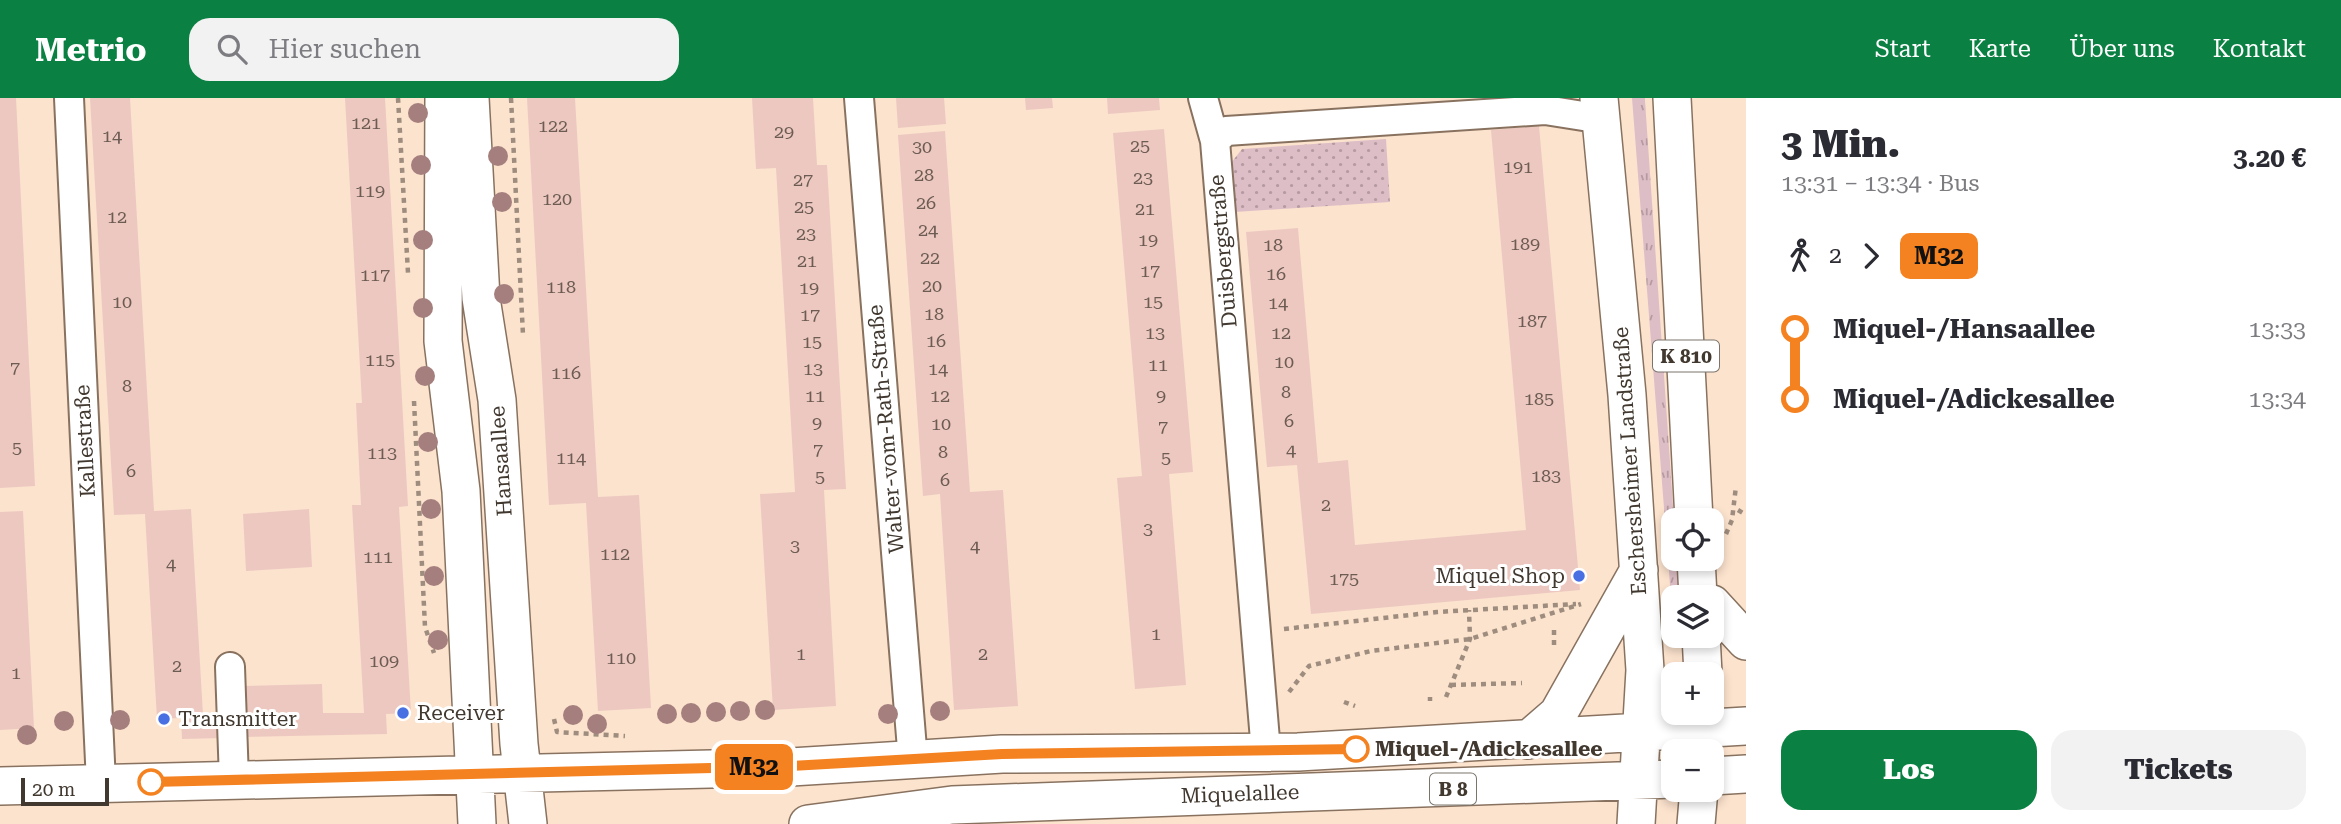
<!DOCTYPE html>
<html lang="de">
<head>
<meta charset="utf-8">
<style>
	:root { --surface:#fff; --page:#f2f2f3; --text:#2b2b33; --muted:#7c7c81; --accent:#0b8043 }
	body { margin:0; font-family:"Roboto Serif",serif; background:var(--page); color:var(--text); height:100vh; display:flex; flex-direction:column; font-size:26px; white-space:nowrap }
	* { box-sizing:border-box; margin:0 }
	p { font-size:23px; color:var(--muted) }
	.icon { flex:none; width:38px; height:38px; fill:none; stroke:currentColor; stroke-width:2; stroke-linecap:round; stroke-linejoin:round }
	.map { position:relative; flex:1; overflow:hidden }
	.side { display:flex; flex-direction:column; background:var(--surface); width:595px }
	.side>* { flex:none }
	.badge { padding:0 14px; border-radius:10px; font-size:24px; line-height:46px }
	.buttons { position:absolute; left:1661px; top:410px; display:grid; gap:14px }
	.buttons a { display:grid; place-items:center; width:63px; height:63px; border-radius:14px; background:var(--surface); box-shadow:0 4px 10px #0003; font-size:35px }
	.scale { position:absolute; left:21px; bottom:18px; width:88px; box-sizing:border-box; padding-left:7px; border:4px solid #41382f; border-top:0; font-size:19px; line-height:24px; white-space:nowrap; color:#41382f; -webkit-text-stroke:5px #fff; paint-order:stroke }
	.map>.badge { position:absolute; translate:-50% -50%; box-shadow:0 0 0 4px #fff }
	.legs { display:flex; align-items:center; gap:10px; height:77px; padding:0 35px; font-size:23px }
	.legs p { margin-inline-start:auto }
	.overview { display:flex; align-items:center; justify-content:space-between; height:119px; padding:0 35px }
	h1 { font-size:38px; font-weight:800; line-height:52px }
	.action { display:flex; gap:14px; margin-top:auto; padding:14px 35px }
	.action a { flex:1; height:80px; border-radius:21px; background:var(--accent); color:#fff; font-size:28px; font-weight:800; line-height:80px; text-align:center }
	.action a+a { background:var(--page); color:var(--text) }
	ul { padding:0 35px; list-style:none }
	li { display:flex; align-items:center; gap:24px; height:70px; font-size:26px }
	li i { display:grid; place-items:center; width:10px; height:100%; margin:0 9px; background:currentColor }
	li i::after { content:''; width:18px; height:18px; margin:-9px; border:5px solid; border-radius:50%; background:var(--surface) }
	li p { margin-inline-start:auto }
	li:first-child i { background:linear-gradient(#0000 50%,currentColor 0) }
	li:last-child i { background:linear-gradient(currentColor 50%,#0000 0) }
	header { display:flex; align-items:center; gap:42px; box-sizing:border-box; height:98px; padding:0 35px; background:var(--accent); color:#fff }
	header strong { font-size:33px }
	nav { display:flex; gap:38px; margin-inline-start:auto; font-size:24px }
	.search { width:490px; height:63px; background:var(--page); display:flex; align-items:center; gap:18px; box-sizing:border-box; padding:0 24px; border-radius:21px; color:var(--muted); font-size:26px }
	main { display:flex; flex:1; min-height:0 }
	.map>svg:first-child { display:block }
	.grass { fill:url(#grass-tufts) }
	.park { fill:url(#park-dots) }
	.building { fill:#edc8c0 }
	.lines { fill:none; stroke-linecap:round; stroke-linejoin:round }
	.minor-casing { stroke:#88725f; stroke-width:32 }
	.major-casing { stroke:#88725f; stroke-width:40 }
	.path { stroke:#9e8d7e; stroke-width:4.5; stroke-dasharray:5 5; stroke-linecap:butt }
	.minor { stroke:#fff; stroke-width:28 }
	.major { stroke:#fff; stroke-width:37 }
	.tree { fill:#a57f7e }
	.line-1-casing { stroke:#fff; stroke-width:16 }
	.line-1 { stroke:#f58220; stroke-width:10 }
	.poi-dot { fill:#4870e2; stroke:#fff; stroke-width:2.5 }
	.stop-1-dot { fill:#fff; stroke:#f58220; stroke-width:3.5 }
	.labels { text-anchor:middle; stroke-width:6; stroke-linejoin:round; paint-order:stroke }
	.number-label { font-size:18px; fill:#6c5c53 }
	.shield { fill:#fff; stroke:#7a746d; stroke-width:2 }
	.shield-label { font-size:19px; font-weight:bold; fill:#41382f }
	.street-label { font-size:21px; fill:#41382f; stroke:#fff }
	.poi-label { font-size:21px; fill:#41382f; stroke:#fff; text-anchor:start }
	.stop-label { font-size:21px; font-weight:bold; fill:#41382f; stroke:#fff; text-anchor:start }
</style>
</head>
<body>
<header>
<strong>Metrio</strong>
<div class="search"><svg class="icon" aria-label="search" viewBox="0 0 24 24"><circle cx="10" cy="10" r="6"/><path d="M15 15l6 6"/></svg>Hier suchen</div>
<nav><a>Start</a><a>Karte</a><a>Über uns</a><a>Kontakt</a></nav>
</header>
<main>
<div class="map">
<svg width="1746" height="726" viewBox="0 0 1746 726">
	<defs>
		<pattern id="grass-tufts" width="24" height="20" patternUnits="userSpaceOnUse" patternTransform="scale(1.75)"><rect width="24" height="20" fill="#ddbec6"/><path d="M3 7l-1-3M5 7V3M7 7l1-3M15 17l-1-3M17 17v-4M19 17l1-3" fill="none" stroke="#b59ba1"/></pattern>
		<pattern id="park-dots" width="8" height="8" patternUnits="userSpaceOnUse" patternTransform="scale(1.75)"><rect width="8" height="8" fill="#ddbec6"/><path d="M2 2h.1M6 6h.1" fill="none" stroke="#b59ba1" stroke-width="1.8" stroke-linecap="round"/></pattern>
	</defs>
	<rect width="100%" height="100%" fill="#fce3ce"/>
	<path class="grass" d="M1632,0H1645V3L1674,422L1673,460H1676L1679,499H1673V525Z"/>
	<path class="park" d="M1386,41L1390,104L1235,114L1231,65L1242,51Z"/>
	<path class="building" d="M0,0H16L35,388L0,390Z
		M90,0H130L154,413L191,411L203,617H222V640L182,641L181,620L157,621L145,416L114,417Z
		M345,0H385L408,408L399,409L411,615L386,616L387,636L242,639L241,588L322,586L323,615H364L352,407H361L356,305H362Z
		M527,0H575L598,399L639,397L651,610L598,613L586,405L549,407Z
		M752,0H813L817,67H827L846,391L824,392L836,608L773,612L760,396L795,394L776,70L756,71Z
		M896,0H944L946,26L898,30Z
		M1025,0H1052L1053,10L1026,12Z
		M1107,0H1159L1160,12L1108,16Z
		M1539,28L1580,492L1311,516L1297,367L1267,369L1246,134L1298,130L1318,365L1348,362L1355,447L1526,432L1491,32Z
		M1164,31L1193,374L1169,376L1186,587L1135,591L1117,380L1142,378L1113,35Z
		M945,33L970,394L1003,392L1018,608L954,612L940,396L923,398L898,37Z
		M309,411L312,469L246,473L243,416Z
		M23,413L34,630L0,632V414Z"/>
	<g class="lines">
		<g class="minor-casing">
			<path id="minor" d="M69,0L101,685
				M859,0L913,663
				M1203,0L1215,43
				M230,569L234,682
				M1266,654L1215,43L1226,33L1545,12L1602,21"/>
		</g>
		<g class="major-casing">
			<path id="major" d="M444,0L443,243L461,393L477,726
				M470,0L481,200L497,302L519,646L528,726
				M1599,0L1627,297L1645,572L1636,726
				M1672,0L1694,422
				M1696,460L1698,499
				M1712,506L1746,543
				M1701,537L1703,576
				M1528,642L1558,616L1639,472
				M1712,678L1746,676
				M0,688L791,669L1002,656L1298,654L1746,628
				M808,726L952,707L1673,681
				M1696,726L1699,691"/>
		</g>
		<path class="path" d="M398,0L408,175
			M511,0L523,237
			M414,303L425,529L434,555
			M1738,412L1746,417
			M1726,436L1732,422L1736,388
			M1284,531L1437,514L1576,506
			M1554,532V552
			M1451,587L1522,585
			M1289,594L1309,568L1371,553L1470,541L1581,506
			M1430,599V603
			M1446,599L1470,541L1469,512
			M1344,604L1355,608
			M554,621L557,634L625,638"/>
		<use href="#minor" class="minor"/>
		<use href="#major" class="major"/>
	</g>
	<g class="tree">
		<circle cx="418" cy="15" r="10"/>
		<circle cx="498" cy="58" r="10"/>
		<circle cx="421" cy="67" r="10"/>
		<circle cx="502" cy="104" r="10"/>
		<circle cx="423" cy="142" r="10"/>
		<circle cx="504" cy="196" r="10"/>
		<circle cx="423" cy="210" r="10"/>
		<circle cx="425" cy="278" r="10"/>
		<circle cx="428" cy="344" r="10"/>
		<circle cx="431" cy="411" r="10"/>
		<circle cx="434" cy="478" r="10"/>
		<circle cx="438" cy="542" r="10"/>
		<circle cx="765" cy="612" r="10"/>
		<circle cx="740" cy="613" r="10"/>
		<circle cx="940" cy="613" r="10"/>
		<circle cx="716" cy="614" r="10"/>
		<circle cx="691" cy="615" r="10"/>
		<circle cx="667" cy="616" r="10"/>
		<circle cx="888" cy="616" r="10"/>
		<circle cx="573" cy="617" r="10"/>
		<circle cx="120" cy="622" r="10"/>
		<circle cx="64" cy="623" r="10"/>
		<circle cx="597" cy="626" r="10"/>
		<circle cx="27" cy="637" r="10"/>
	</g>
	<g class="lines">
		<g class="line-1-casing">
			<path id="line-1" d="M151,684L791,668L1002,656L1356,651"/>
		</g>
		<use href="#line-1" class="line-1"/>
	</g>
	<g class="poi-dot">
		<circle cx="1579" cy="478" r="7"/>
		<circle cx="403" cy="615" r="7"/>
		<circle cx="164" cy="621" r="7"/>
	</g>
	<g class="stop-1-dot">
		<circle cx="1356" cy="651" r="12"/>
		<circle cx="151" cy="684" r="12"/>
	</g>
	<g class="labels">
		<g class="number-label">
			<text x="366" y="31">121</text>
			<text x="553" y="34">122</text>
			<text x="784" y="40">29</text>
			<text x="112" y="44">14</text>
			<text x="1140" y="54">25</text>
			<text x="922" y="55">30</text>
			<text x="1518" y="75">191</text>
			<text x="924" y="83">28</text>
			<text x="1143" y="86">23</text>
			<text x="803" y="88">27</text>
			<text x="370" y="99">119</text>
			<text x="557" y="107">120</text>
			<text x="926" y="111">26</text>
			<text x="804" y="115">25</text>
			<text x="1145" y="117">21</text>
			<text x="117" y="125">12</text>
			<text x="928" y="138">24</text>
			<text x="806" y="142">23</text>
			<text x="1148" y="148">19</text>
			<text x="1525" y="152">189</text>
			<text x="1273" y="153">18</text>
			<text x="930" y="166">22</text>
			<text x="807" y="169">21</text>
			<text x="1150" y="179">17</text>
			<text x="1276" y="182">16</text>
			<text x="375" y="183">117</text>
			<text x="932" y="194">20</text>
			<text x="561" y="195">118</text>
			<text x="809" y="196">19</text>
			<text x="122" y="210">10</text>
			<text x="1153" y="210">15</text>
			<text x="1278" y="211">14</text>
			<text x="934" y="222">18</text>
			<text x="810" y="223">17</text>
			<text x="1532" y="229">187</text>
			<text x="1155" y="241">13</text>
			<text x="1281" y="241">12</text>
			<text x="936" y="249">16</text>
			<text x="812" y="250">15</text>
			<text x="380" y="268">115</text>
			<text x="1284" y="270">10</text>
			<text x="1158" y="273">11</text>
			<text x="15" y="276">7</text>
			<text x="813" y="277">13</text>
			<text x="938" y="277">14</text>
			<text x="566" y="281">116</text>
			<text x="127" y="294">8</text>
			<text x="1286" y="300">8</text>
			<text x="815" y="304">11</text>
			<text x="940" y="304">12</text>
			<text x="1161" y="304">9</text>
			<text x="1539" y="307">185</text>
			<text x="1289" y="329">6</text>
			<text x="817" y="331">9</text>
			<text x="941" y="332">10</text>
			<text x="1163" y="335">7</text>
			<text x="17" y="356">5</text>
			<text x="818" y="358">7</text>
			<text x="1291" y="358">4</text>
			<text x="943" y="360">8</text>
			<text x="382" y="361">113</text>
			<text x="571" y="366">114</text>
			<text x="1166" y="366">5</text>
			<text x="131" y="379">6</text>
			<text x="1546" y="384">183</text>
			<text x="820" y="385">5</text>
			<text x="945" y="388">6</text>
			<text x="1326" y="413">2</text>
			<text x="1148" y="437">3</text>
			<text x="795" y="454">3</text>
			<text x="975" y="454">4</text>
			<text x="615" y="462">112</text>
			<text x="378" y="465">111</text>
			<text x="171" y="472">4</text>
			<text x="1344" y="487">175</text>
			<text x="1156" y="542">1</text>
			<text x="801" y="562">1</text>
			<text x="983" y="562">2</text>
			<text x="621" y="566">110</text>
			<text x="384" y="569">109</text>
			<text x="177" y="574">2</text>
			<text x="16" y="581">1</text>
		</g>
		<g class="shield">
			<rect x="1653" y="242.5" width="66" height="31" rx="5"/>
			<rect x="1430" y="675.5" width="46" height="31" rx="5"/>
		</g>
		<g class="shield-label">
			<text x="1686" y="265">K 810</text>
			<text x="1453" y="698">B 8</text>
		</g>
		<g class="street-label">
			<text transform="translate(1223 153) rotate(-95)" y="7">Duisbergstraße</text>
			<text transform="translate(886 331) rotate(-95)" y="7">Walter-vom-Rath-Straße</text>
			<text transform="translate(85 343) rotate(-93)" y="7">Kallestraße</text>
			<text transform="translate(501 363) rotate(-94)" y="7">Hansaallee</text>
			<text transform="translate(1630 363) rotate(-94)" y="7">Eschersheimer Landstraße</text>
			<text transform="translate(1240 696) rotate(-2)" y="7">Miquelallee</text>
		</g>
		<g class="poi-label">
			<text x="1565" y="485" text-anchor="end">Miquel Shop</text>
			<text x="417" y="622">Receiver</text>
			<text x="178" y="628">Transmitter</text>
		</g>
		<g class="stop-label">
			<text x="1375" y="658">Miquel-/Adickesallee</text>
		</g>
	</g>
</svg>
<div class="buttons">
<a><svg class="icon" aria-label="locate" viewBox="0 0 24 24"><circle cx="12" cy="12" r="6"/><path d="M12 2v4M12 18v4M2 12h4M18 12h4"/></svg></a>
<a><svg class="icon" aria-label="layers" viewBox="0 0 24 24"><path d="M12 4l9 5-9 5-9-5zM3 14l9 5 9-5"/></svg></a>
<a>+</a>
<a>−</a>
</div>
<div class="scale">20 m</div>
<b class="badge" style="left:754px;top:669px;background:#f58220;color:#111">M32</b>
</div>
<section class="side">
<div class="overview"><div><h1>3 Min.</h1><p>13:31 – 13:34 · Bus</p></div><b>3.20 €</b></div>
<div class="legs"><svg class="icon" aria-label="walk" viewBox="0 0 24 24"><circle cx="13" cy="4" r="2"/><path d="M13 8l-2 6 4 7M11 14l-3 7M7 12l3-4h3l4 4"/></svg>2<svg class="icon" aria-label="forward" viewBox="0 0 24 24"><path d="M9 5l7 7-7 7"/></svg><b class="badge" style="background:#f58220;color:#111">M32</b></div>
<ul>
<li><i style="color:#f58220"></i><b>Miquel-/Hansaallee</b><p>13:33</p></li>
<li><i style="color:#f58220"></i><b>Miquel-/Adickesallee</b><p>13:34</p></li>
</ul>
<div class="action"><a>Los</a><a>Tickets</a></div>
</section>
</main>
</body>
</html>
